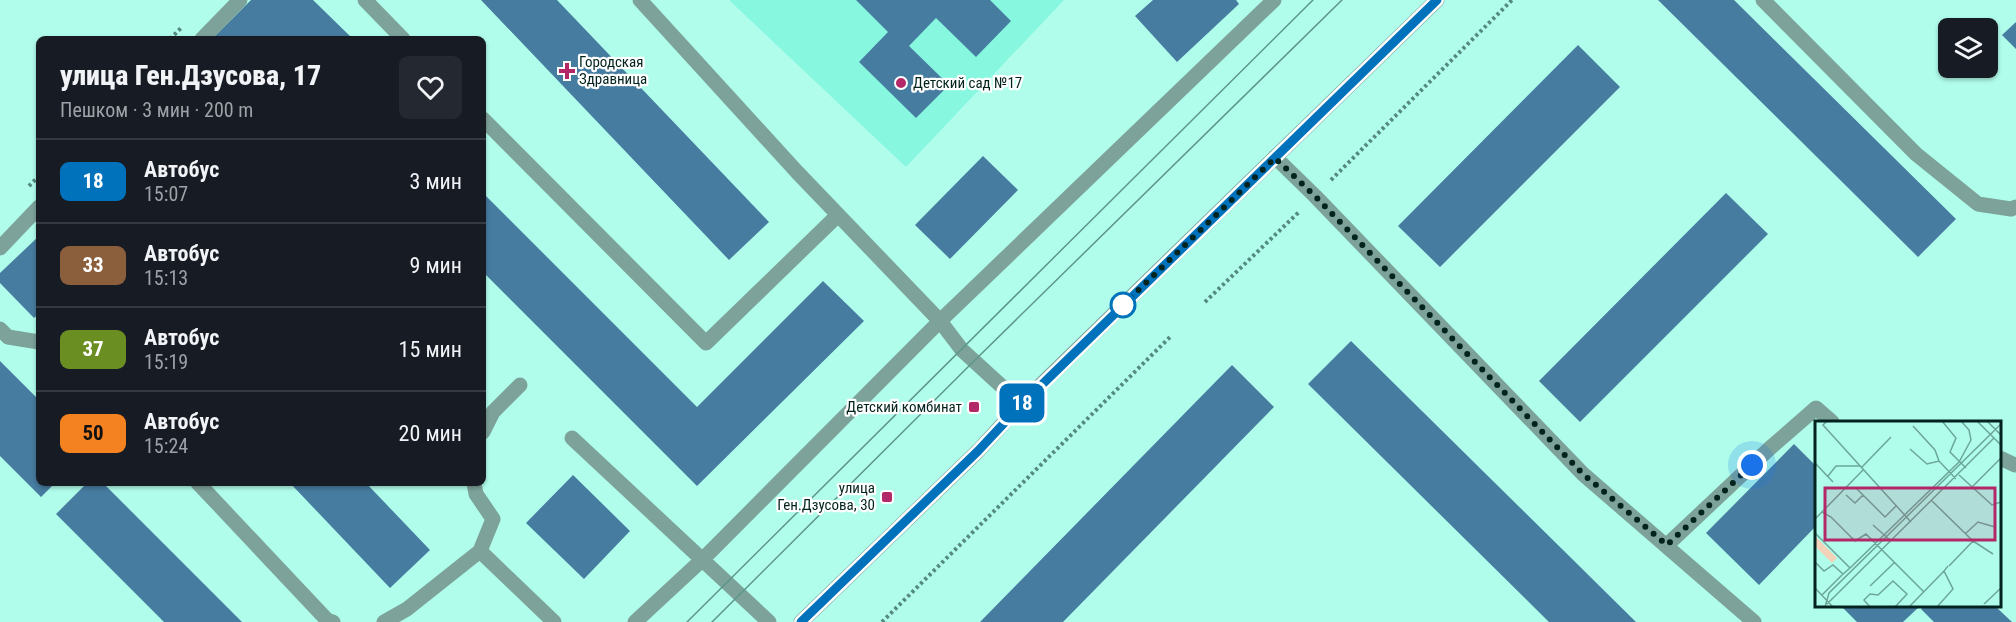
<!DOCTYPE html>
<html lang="ru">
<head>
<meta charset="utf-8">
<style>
	:root { --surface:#171b24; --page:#242831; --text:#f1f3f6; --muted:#9ea1a6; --line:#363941 }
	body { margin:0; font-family:"Roboto Condensed",sans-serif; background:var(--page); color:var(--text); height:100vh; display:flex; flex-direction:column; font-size:22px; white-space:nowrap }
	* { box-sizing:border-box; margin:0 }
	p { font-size:20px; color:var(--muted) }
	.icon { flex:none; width:33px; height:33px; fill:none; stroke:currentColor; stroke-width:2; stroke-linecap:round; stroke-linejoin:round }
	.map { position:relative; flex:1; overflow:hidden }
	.drawer { position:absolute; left:36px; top:36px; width:450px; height:450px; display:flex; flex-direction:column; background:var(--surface); border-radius:9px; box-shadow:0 2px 4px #0004 }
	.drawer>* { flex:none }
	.badge { padding:0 12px; border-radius:9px; font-size:21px; line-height:39px }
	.fabs { position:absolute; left:1938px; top:18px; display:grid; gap:12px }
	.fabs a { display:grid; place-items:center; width:60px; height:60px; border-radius:9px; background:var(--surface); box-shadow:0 2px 4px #0004; font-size:30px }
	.you { position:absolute; width:30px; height:30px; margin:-15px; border:4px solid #fff; border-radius:50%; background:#1a73e8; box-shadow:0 0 0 9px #1a73e833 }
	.map>.badge { position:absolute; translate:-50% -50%; box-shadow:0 0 0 3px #fff }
	.round { display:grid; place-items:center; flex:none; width:63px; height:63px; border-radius:9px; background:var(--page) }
	.headline { display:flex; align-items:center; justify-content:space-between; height:102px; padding:0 24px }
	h1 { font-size:28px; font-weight:800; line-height:45px }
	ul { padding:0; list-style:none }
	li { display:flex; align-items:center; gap:18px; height:84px; padding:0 24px; border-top:2px solid var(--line) }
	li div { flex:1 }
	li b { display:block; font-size:22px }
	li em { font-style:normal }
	li .badge { min-width:66px; font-weight:700; text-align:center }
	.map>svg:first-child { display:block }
	.built { fill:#87f7e0 }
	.building { fill:#467ca0 }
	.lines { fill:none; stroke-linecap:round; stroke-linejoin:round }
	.path { stroke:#548a7f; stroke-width:4; stroke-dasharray:3 3; stroke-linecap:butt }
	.service { stroke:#7ca299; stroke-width:15 }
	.tertiary { stroke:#7ca299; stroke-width:15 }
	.tram { stroke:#5e968a; stroke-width:1.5 }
	.line-casing { stroke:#fff; stroke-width:14 }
	.line { stroke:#0072bc; stroke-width:9 }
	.walk { stroke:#03231e; stroke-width:6; stroke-dasharray:0 10.8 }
	.poi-dot { fill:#b32866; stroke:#fff; stroke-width:2 }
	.stop-dot { fill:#fff; stroke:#0072bc; stroke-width:3 }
	.labels { text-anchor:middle; stroke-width:4.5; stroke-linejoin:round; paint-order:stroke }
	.poi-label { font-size:15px; fill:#03231e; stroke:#fff; text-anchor:start }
	.inset-road { fill:none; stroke:#6ba699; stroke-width:1.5 }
	.view { fill:#b32866; fill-opacity:0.15; stroke:#b32866; stroke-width:3 }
	.inset-edge { fill:none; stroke:#03231e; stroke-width:3 }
</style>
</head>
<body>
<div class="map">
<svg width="2016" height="622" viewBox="0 0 2016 622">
	<rect width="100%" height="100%" fill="#b0fdeb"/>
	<path class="built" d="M729,0H1064L906,167Z"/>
	<path class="building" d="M251,0H313L353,39H212Z
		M481,0H557L769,222L729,260Z
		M856,0H990L1011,21L976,57L936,18L909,46L949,85L916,118L859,62L888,32Z
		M1153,0H1236L1239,4L1177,62L1135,16Z
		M1658,0H1734L1956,219L1918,257Z
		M2016,22V49L2002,35Z
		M1578,45L1620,87L1440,267L1398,226Z
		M983,156L1018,190L950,259L915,225Z
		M483,193L697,407L823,281L864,321L697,486L483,272Z
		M1726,193L1768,234L1580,422L1539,381Z
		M39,236V314L34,318L0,283V273Z
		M1351,341L1636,622H1549L1308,384Z
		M0,361L39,400V483H55L41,497L0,456Z
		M1232,365L1274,407L1063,622H980Z
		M1794,444L1816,466V526L1759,585L1706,533Z
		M573,475L630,531L584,579L526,523Z
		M87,483H103L242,622H164L56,514Z
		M290,483H366L430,550L390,588Z
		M1841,606H1920L1903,622H1857Z
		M1925,606H1995L2012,622H1934L1921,609Z"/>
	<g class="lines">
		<path class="path" d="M170,39L182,27
			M1331,180L1512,0
			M29,186L39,176
			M1205,302L1300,211
			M882,622L1170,337"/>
		<path class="service" d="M365,0L403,39
			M640,0L797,172L940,321L962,350L1021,404
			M1763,0L1916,154L1978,204L2011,209L2016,207
			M202,39L240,0
			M483,119L706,343L838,215
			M1275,157L1315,196L1583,474L1754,622
			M0,248L39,207
			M0,329L8,337L39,342
			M483,432L493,412L520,385
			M572,438L769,622
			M2000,458L2015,465
			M198,483L327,620L333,622
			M474,483L476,494L493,519L480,551
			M1667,545L1769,449L1816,408L1832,422
			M384,622L407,609L480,551L554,622
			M635,622L703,559L940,321L1274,0"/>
		<path class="tertiary" d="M801,622L978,451L1021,404L1437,0"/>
		<path class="tram" d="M687,622L1313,0
			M712,622L974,361L1342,0"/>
	</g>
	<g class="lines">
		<g class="line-casing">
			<path id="line" d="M801,622L978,451L1021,405L1437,0"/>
		</g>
		<use href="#line" class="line"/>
		<path class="walk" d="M1123,305L1275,158L1315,196L1583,474L1667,545L1752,465"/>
	</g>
	<g class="poi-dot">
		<path d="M564 62h6v6h6v6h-6v6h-6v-6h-6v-6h6z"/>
		<circle cx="901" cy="83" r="6"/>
		<rect x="968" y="401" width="12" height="12" rx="3"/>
		<rect x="881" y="491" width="12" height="12" rx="3"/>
	</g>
	<circle class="stop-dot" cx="1123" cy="305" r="12"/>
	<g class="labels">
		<g class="poi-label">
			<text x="579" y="67">Городская<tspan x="579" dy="17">Здравница</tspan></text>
			<text x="913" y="88">Детский сад №17</text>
			<text x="962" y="412" text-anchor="end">Детский комбинат</text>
			<text x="875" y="493" text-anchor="end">улица<tspan x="875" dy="17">Ген.Дзусова, 30</tspan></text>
		</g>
	</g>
	<g transform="translate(1815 421)">
		<rect width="186" height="186" fill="#b0fdeb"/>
		<path d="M0,115L22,137L17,142L0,125Z" fill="#f2d2b9"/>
		<path class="inset-road" d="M12,0L8,4L96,101M127,0L141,17L135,31L151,47M162,0L186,24M172,0L186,14M98,5L120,29L124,40M95,28L112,43L124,40L141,58M0,42L18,61M47,46L76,16M144,54L177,84L186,81M13,55L21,45H46M157,66L186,37M41,67L70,96L81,85M31,74L40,82L48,74M117,80L158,120L134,145M7,91L48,49M0,98L7,91L16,96L40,120L51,113L109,171M58,104L76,120M0,112L35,147L28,153L18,144L9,150L0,141M150,113L163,101L180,106M158,120L178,133M35,147L144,41L156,19L154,9L146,0M55,165L80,141M0,167L18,186M7,174L28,153M12,183L179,17M169,183L186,167M10,186L14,172L186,3M55,186L49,179L55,173L63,174L78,160L92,173L80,186M94,186L129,150M122,186L138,168L129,150L133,145"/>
		<path class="view" d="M10,67H180V119H10Z"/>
		<rect width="186" height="186" class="inset-edge"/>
	</g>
</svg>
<div class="fabs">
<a><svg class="icon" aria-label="layers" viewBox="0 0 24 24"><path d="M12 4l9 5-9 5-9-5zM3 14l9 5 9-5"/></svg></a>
</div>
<div class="you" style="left:1752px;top:465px"></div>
<b class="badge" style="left:1022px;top:403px;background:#0072bc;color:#fff">18</b>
<section class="drawer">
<div class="headline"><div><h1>улица Ген.Дзусова, 17</h1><p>Пешком · 3 мин · 200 m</p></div><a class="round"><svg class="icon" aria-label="heart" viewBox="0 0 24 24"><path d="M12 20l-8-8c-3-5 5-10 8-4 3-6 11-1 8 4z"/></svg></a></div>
<ul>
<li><span class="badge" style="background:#0072bc;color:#fff">18</span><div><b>Автобус</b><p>15:07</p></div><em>3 мин</em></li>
<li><span class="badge" style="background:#8b5e3c;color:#fff">33</span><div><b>Автобус</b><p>15:13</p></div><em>9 мин</em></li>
<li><span class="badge" style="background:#6b8e23;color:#fff">37</span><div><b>Автобус</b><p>15:19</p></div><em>15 мин</em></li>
<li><span class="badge" style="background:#f58220;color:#111">50</span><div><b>Автобус</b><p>15:24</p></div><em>20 мин</em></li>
</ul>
</section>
</div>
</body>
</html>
